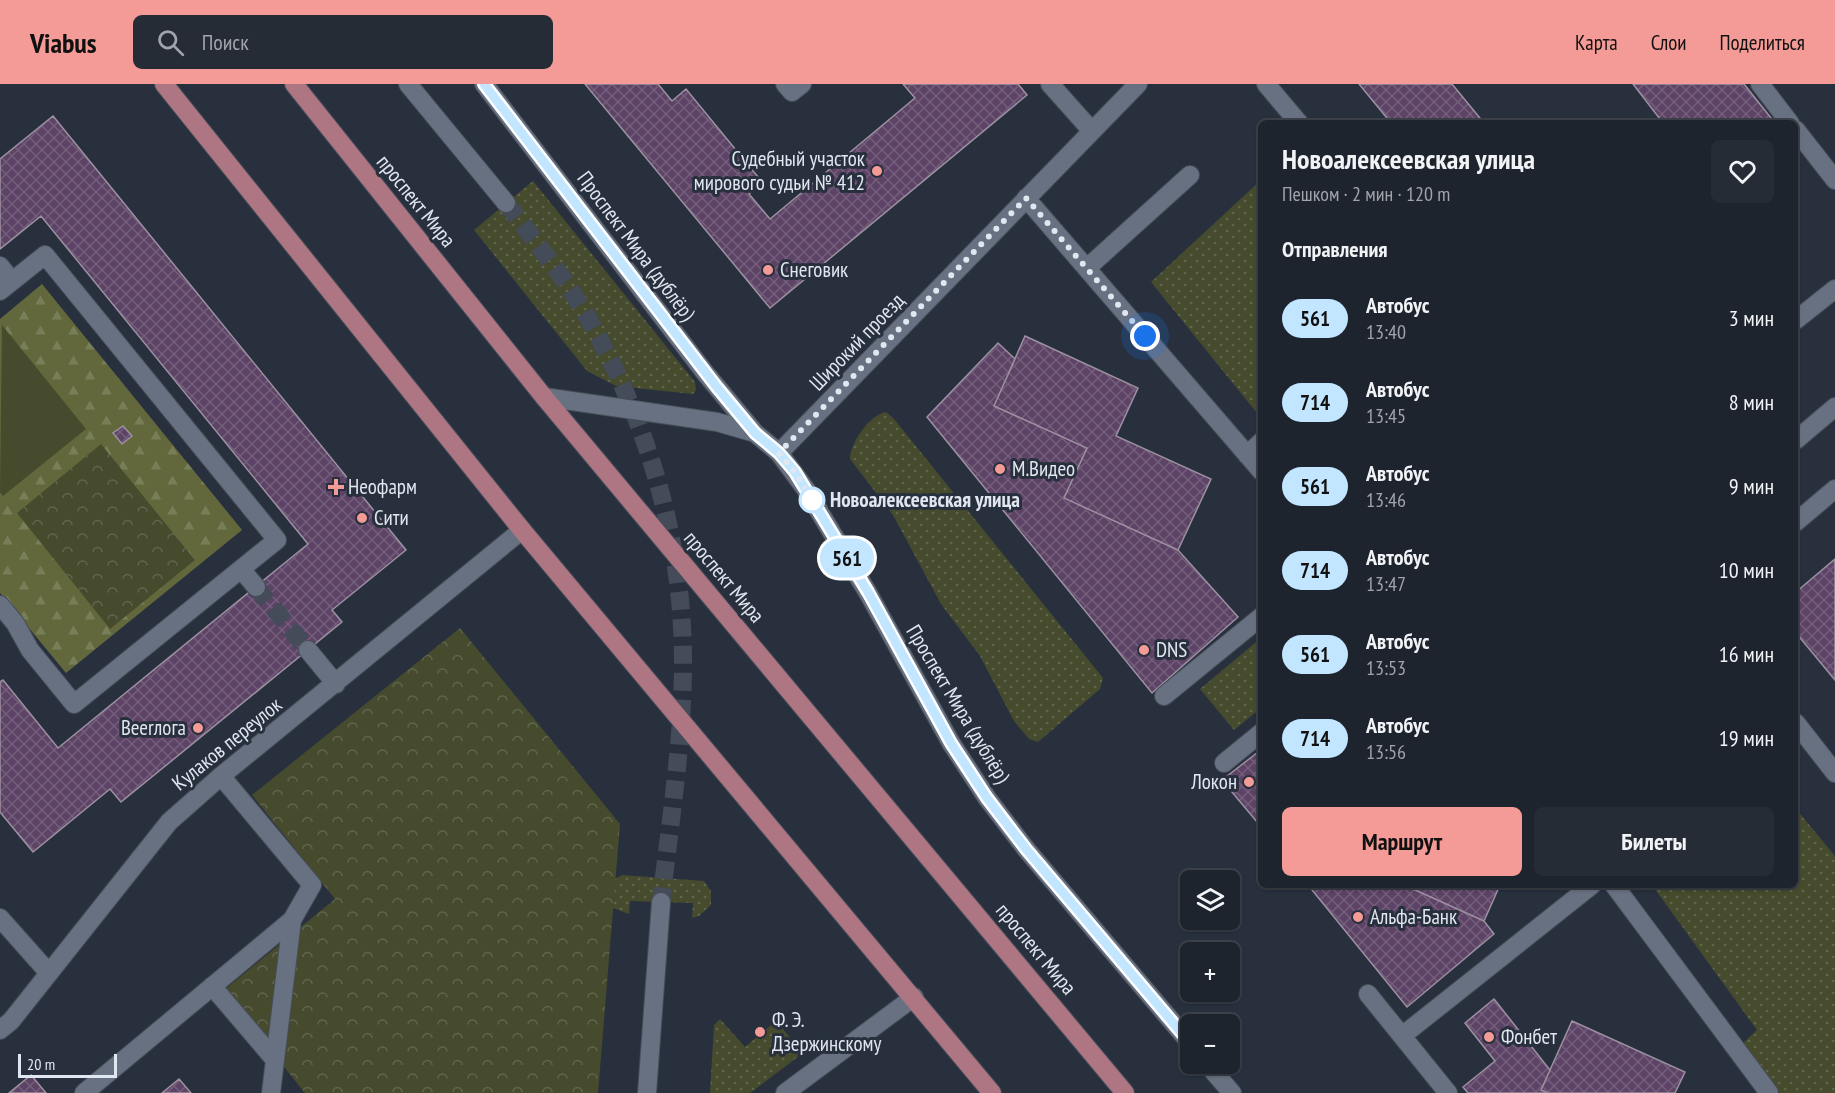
<!DOCTYPE html>
<html lang="ru">
<head>
<meta charset="utf-8">
<style>
	:root { --surface:#1e242e; --page:#262c36; --text:#f1f3f6; --muted:#a1a4aa; --line:#3c414a; --accent:#f59b97 }
	body { margin:0; font-family:"PT Sans Narrow",sans-serif; background:var(--page); color:var(--text); height:100vh; display:flex; flex-direction:column; font-size:22px; white-space:nowrap }
	* { box-sizing:border-box; margin:0 }
	p { font-size:20px; color:var(--muted) }
	.icon { flex:none; width:33px; height:33px; fill:none; stroke:currentColor; stroke-width:2; stroke-linecap:round; stroke-linejoin:round }
	.map { position:relative; flex:1; overflow:hidden }
	.details { position:absolute; left:1258px; top:36px; width:540px; height:768px; display:flex; flex-direction:column; background:var(--surface); border-radius:9px; box-shadow:0 2px 4px #0004,0 0 0 2px var(--line) }
	.details>* { flex:none }
	.badge { padding:0 12px; border-radius:20px; font-size:21px; line-height:39px }
	.controls { position:absolute; left:1180px; top:786px; display:grid; gap:12px }
	.controls a { display:grid; place-items:center; width:60px; height:60px; border-radius:9px; background:var(--surface); box-shadow:0 2px 4px #0004,0 0 0 2px var(--line); font-size:30px }
	.scale { position:absolute; left:18px; bottom:15px; width:99px; box-sizing:border-box; padding-left:6px; border:3px solid #e1e7f0; border-top:0; font-size:16px; line-height:21px; white-space:nowrap; color:#e1e7f0; -webkit-text-stroke:4px #28303e; paint-order:stroke }
	.you { position:absolute; width:30px; height:30px; margin:-15px; border:4px solid #fff; border-radius:50%; background:#1a73e8; box-shadow:0 0 0 9px #1a73e833 }
	.map>.badge { position:absolute; translate:-50% -50%; box-shadow:0 0 0 3px #fff }
	h2 { padding:0 24px; font-size:22px; line-height:54px }
	.round { display:grid; place-items:center; flex:none; width:63px; height:63px; border-radius:9px; background:var(--page) }
	.summary { display:flex; align-items:center; justify-content:space-between; height:102px; padding:0 24px }
	h1 { font-size:28px; font-weight:700; line-height:45px }
	.primary-button { display:flex; gap:12px; margin-top:auto; padding:12px 24px }
	.primary-button a { flex:1; height:69px; border-radius:9px; background:var(--accent); color:#111; font-size:24px; font-weight:700; line-height:69px; text-align:center }
	.primary-button a+a { background:var(--page); color:var(--text) }
	ul { padding:0; list-style:none }
	li { display:flex; align-items:center; gap:18px; height:84px; padding:0 24px }
	li div { flex:1 }
	li b { display:block; font-size:22px }
	li em { font-style:normal }
	li .badge { min-width:66px; font-weight:700; text-align:center }
	header { display:flex; align-items:center; gap:36px; box-sizing:border-box; height:84px; padding:0 30px; background:var(--accent); color:#111 }
	header strong { font-size:28px }
	nav { display:flex; gap:33px; margin-inline-start:auto; font-size:21px }
	.search { width:420px; height:54px; background:var(--page); display:flex; align-items:center; gap:15px; box-sizing:border-box; padding:0 21px; border-radius:9px; color:var(--muted); font-size:22px }
	.map>svg:first-child { display:block }
	.grass { fill:url(#grass-dots) }
	.forest { fill:url(#forest-firs) }
	.park { fill:url(#park-crowns) }
	.garden { fill:#464b2e }
	.building { fill:url(#building-cross-hatch); stroke:#9d91a1; stroke-width:1.5 }
	.lines { fill:none; stroke-linecap:round; stroke-linejoin:round }
	.minor-tunnel { stroke:#444b59; stroke-width:18; stroke-dasharray:18 9; stroke-linecap:butt }
	.minor-casing { stroke:#474e59; stroke-width:20 }
	.major-casing { stroke:#474e59; stroke-width:20 }
	.minor { stroke:#687181; stroke-width:18 }
	.major { stroke:#ae7583; stroke-width:18 }
	.line-casing { stroke:#fff; stroke-width:14 }
	.line { stroke:#c2e6ff; stroke-width:9 }
	.walk { stroke:#e1e7f0; stroke-width:6; stroke-dasharray:0 10.8 }
	.poi-dot { fill:#f59b97; stroke:#28303e; stroke-width:2 }
	.stop-dot { fill:#fff; stroke:#c2e6ff; stroke-width:3 }
	.labels { text-anchor:middle; stroke-width:6; stroke-linejoin:round; paint-order:stroke }
	.poi-label { font-size:21px; fill:#e1e7f0; stroke:#28303e; text-anchor:start }
	.street-label { font-size:21px; fill:#e1e7f0; stroke:#28303e }
	.stop-label { font-size:21px; font-weight:bold; fill:#e1e7f0; stroke:#28303e; text-anchor:start }
</style>
</head>
<body>
<header>
<strong>Viabus</strong>
<div class="search"><svg class="icon" aria-label="search" viewBox="0 0 24 24"><circle cx="10" cy="10" r="6"/><path d="M15 15l6 6"/></svg>Поиск</div>
<nav><a>Карта</a><a>Слои</a><a>Поделиться</a></nav>
</header>
<div class="map">
<svg width="1835" height="1009" viewBox="0 0 1835 1009">
	<defs>
		<pattern id="grass-dots" width="8" height="8" patternUnits="userSpaceOnUse" patternTransform="scale(1.5)"><rect width="8" height="8" fill="#464b2e"/><path d="M2 2h.1M6 6h.1" fill="none" stroke="#60654d" stroke-width="1.8" stroke-linecap="round"/></pattern>
		<pattern id="forest-firs" width="22" height="20" patternUnits="userSpaceOnUse" patternTransform="scale(1.5)"><rect width="22" height="20" fill="#62683c"/><path d="M5 1l3.5 6h-7zM16 11l3.5 6h-7z" fill="#787e58"/></pattern>
		<pattern id="park-crowns" width="20" height="18" patternUnits="userSpaceOnUse" patternTransform="scale(1.5)"><rect width="20" height="18" fill="#464b2e"/><path d="M2 6a3 3 0 1 1 6 0M12 15a3 3 0 1 1 6 0" fill="none" stroke="#60654d"/></pattern>
		<pattern id="building-cross-hatch" width="8" height="8" patternUnits="userSpaceOnUse" patternTransform="scale(1.5)"><rect width="8" height="8" fill="#5d4366"/><path d="M0 0l8 8M0 8l8-8" fill="none" stroke="#745e7c"/></pattern>
	</defs>
	<rect width="100%" height="100%" fill="#28303e"/>
	<path class="grass" d="M1261,96V334L1151,198Z
		M533,97L695,298L696,306L693,310L616,302L587,287L474,146Z
		M886,328L894,335L1103,594L1100,605L1038,658L1029,655L1014,637L980,572L941,520L893,431L850,375C850,360 869,331 886,328Z
		M1261,554V624L1234,646L1200,605Z
		M1796,725L1835,772V1009H1780L1743,959L1757,946L1652,801H1796Z
		M622,791L704,797L711,807V821L699,832L692,834L693,819L630,817L629,830L613,824L615,795Z
		M720,935L745,963L776,937L803,969L750,1009H710L714,941Z"/>
	<path class="forest" d="M42,200L242,446L66,589L0,509V235Z"/>
	<path class="park" d="M101,360L195,476L110,545L17,429Z
		M460,544L620,740L598,1009H305L223,907L335,815L252,711Z"/>
	<path class="garden" d="M2,241L86,345L3,412L0,408Z"/>
	<path class="building" d="M585,0H658L672,17L686,5L763,99L749,110L770,135L915,14L903,0H1018L1027,11L770,224Z
		M1359,0H1452L1484,39H1391Z
		M1633,0H1744L1775,39H1663Z
		M53,32L406,466L332,526L342,538L121,718L110,705L33,768L0,728V598L3,596L58,664L308,460L41,132L0,165V75Z
		M1025,252L1138,304L1116,352L1211,395L1178,466L1064,414L1087,364L994,322Z
		M998,259L1015,275L994,322L1087,364L1064,414L1178,466L1238,533L1152,609L927,333Z
		M123,342L132,352L122,360L113,349Z
		M1835,475V596L1796,549V508Z
		M1262,665V744L1222,696Z
		M1308,801H1404L1484,837L1494,850L1407,923Z
		M1404,801H1500L1484,837Z
		M1494,915L1550,986L1541,1006L1548,1009H1468L1463,1003L1495,977L1465,939Z
		M1572,937L1685,988L1675,1009H1548L1541,1006Z
		M31,991L46,1009H9Z
		M179,995L191,1009H162Z"/>
	<g class="lines">
		<path class="minor-tunnel" d="M506,119C537,160 570,200 594,245C651,348 683,460 683,579C683,658 670,739 661,818
			M256,503L308,566"/>
		<g class="minor-casing">
			<path id="minor" d="M408,0L506,119
				M484,0L706,290L755,349
				M785,0L792,8L802,0
				M1050,0L1091,46
				M1266,0L1299,39
				M1760,0L1790,39
				M1796,46L1835,96
				M1026,114L1262,388
				M0,182L12,197
				M1087,184L1190,91
				M0,207L45,171L277,456L241,485L256,503
				M1796,236L1835,205
				M544,313L717,338L755,349L779,369L807,407L868,509L951,659L987,714L1026,765L1191,960
				M1796,356L1835,323
				M779,369L1138,0
				M1247,371L1262,357
				M1796,438L1835,405
				M0,521L15,539L30,566L74,620L241,485
				M308,566L336,600
				M1164,612L1262,532
				M1796,639L1835,689
				M1224,679L1262,648
				M221,692L312,801L292,836L271,1009
				M1614,801L1769,1009
				M0,834L48,888
				M212,902L275,976
				M1368,910L1448,1009
				M0,946L11,937L169,738L221,692L522,446
				M1402,952L1592,801
				M1207,980L1232,1009
				M84,1009L292,836
				M647,1009L661,818
				M785,1009L914,913"/>
		</g>
		<g class="major-casing">
			<path id="major" d="M164,0L522,446L992,1009
				M294,0L544,313L1125,1009"/>
		</g>
		<use href="#minor" class="minor"/>
		<use href="#major" class="major"/>
	</g>
	<g class="lines">
		<g class="line-casing">
			<path id="line" d="M484,0L716,302L755,349L779,369L795,388L868,508L951,659L987,714L1026,765L1191,960"/>
		</g>
		<use href="#line" class="line"/>
		<path class="walk" d="M812,416L817,424L795,388L779,369L1026,114L1145,252"/>
	</g>
	<g class="poi-dot">
		<circle cx="877" cy="87" r="6"/>
		<circle cx="768" cy="186" r="6"/>
		<circle cx="1000" cy="385" r="6"/>
		<path d="M333 394h6v6h6v6h-6v6h-6v-6h-6v-6h6z"/>
		<circle cx="362" cy="434" r="6"/>
		<circle cx="1144" cy="566" r="6"/>
		<circle cx="198" cy="644" r="6"/>
		<circle cx="1249" cy="698" r="6"/>
		<circle cx="1358" cy="833" r="6"/>
		<circle cx="760" cy="948" r="6"/>
		<circle cx="1489" cy="953" r="6"/>
	</g>
	<circle class="stop-dot" cx="812" cy="416" r="12"/>
	<g class="labels">
		<g class="poi-label">
			<text x="865" y="82" text-anchor="end">Судебный участок<tspan x="865" dy="24">мирового судьи № 412</tspan></text>
			<text x="780" y="193">Снеговик</text>
			<text x="1012" y="392">М.Видео</text>
			<text x="348" y="410">Неофарм</text>
			<text x="374" y="441">Сити</text>
			<text x="1156" y="573">DNS</text>
			<text x="186" y="651" text-anchor="end">Beerлога</text>
			<text x="1237" y="705" text-anchor="end">Локон</text>
			<text x="1370" y="840">Альфа-Банк</text>
			<text x="772" y="943">Ф. Э.<tspan x="772" dy="24">Дзержинскому</tspan></text>
			<text x="1501" y="960">Фонбет</text>
		</g>
		<g class="street-label">
			<text transform="translate(416 117) rotate(51)" y="7">проспект Мира</text>
			<text transform="translate(636 162) rotate(53)" y="7">Проспект Мира (дублёр)</text>
			<text transform="translate(857 258) rotate(-46)" y="7">Широкий проезд</text>
			<text transform="translate(724 493) rotate(50)" y="7">проспект Мира</text>
			<text transform="translate(958 620) rotate(59)" y="7">Проспект Мира (дублёр)</text>
			<text transform="translate(227 660) rotate(-39)" y="7">Кулаков переулок</text>
			<text transform="translate(1036 865) rotate(50)" y="7">проспект Мира</text>
		</g>
		<g class="stop-label">
			<text x="830" y="423">Новоалексеевская улица</text>
		</g>
	</g>
</svg>
<div class="controls">
<a><svg class="icon" aria-label="layers" viewBox="0 0 24 24"><path d="M12 4l9 5-9 5-9-5zM3 14l9 5 9-5"/></svg></a>
<a>+</a>
<a>−</a>
</div>
<div class="scale">20 m</div>
<div class="you" style="left:1145px;top:252px"></div>
<b class="badge" style="left:847px;top:474px;background:#c2e6ff;color:#111">561</b>
<section class="details">
<div class="summary"><div><h1>Новоалексеевская улица</h1><p>Пешком · 2 мин · 120 m</p></div><a class="round"><svg class="icon" aria-label="heart" viewBox="0 0 24 24"><path d="M12 20l-8-8c-3-5 5-10 8-4 3-6 11-1 8 4z"/></svg></a></div>
<h2>Отправления</h2>
<ul>
<li><span class="badge" style="background:#c2e6ff;color:#111">561</span><div><b>Автобус</b><p>13:40</p></div><em>3 мин</em></li>
<li><span class="badge" style="background:#c2e6ff;color:#111">714</span><div><b>Автобус</b><p>13:45</p></div><em>8 мин</em></li>
<li><span class="badge" style="background:#c2e6ff;color:#111">561</span><div><b>Автобус</b><p>13:46</p></div><em>9 мин</em></li>
<li><span class="badge" style="background:#c2e6ff;color:#111">714</span><div><b>Автобус</b><p>13:47</p></div><em>10 мин</em></li>
<li><span class="badge" style="background:#c2e6ff;color:#111">561</span><div><b>Автобус</b><p>13:53</p></div><em>16 мин</em></li>
<li><span class="badge" style="background:#c2e6ff;color:#111">714</span><div><b>Автобус</b><p>13:56</p></div><em>19 мин</em></li>
</ul>
<div class="primary-button"><a>Маршрут</a><a>Билеты</a></div>
</section>
</div>
</body>
</html>
